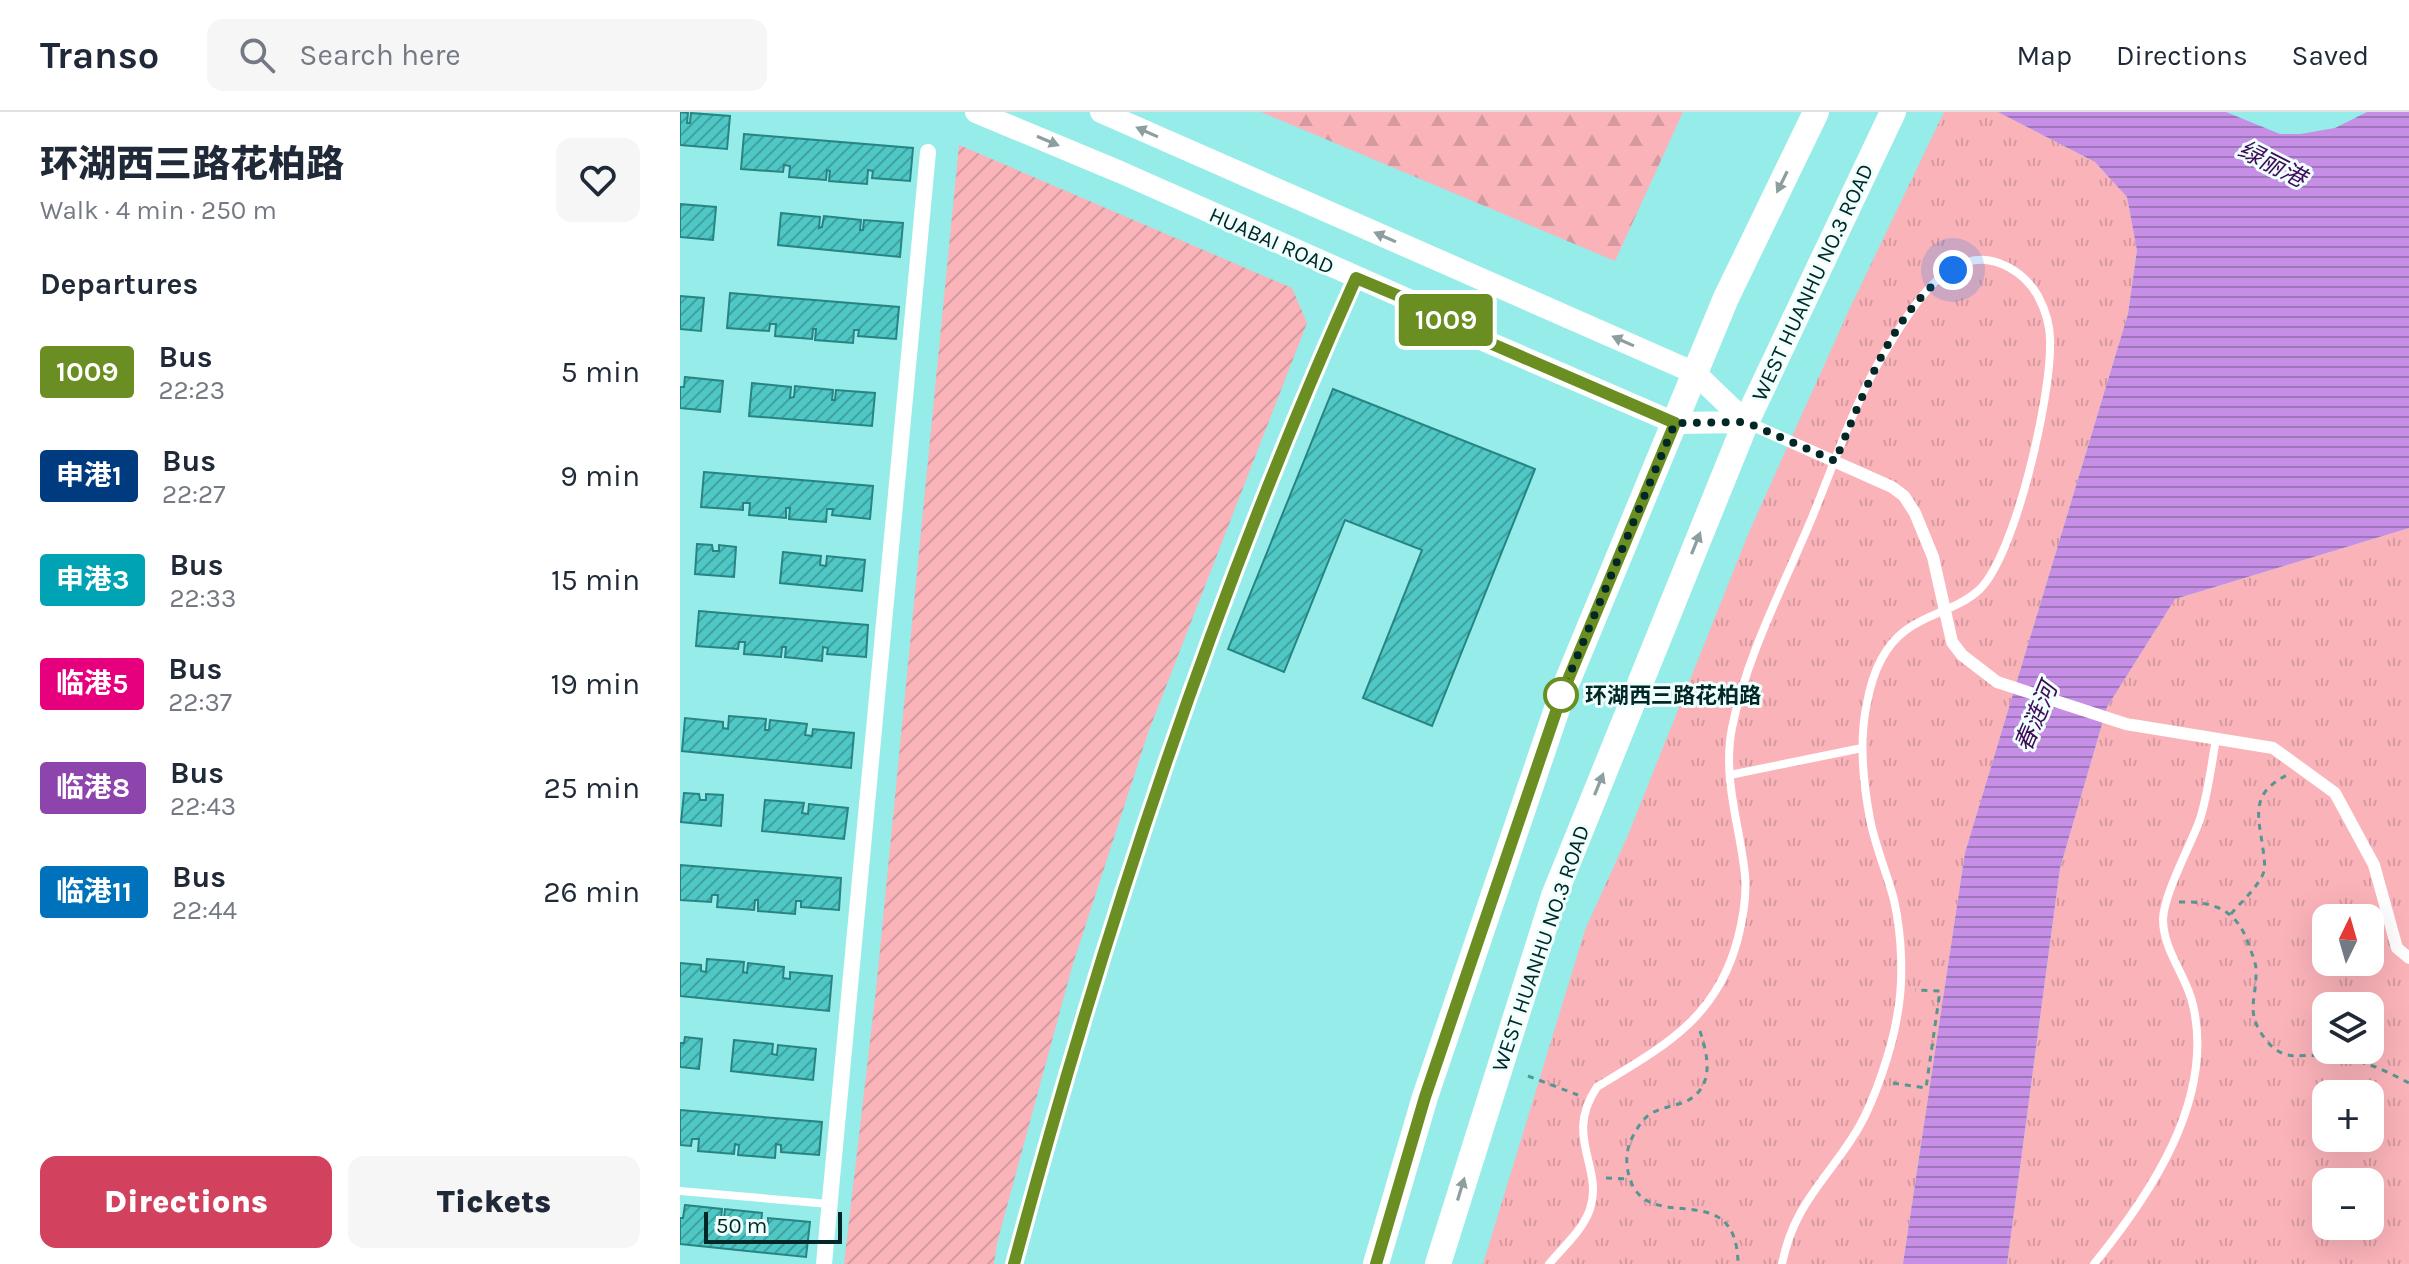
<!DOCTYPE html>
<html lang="en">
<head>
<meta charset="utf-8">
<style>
	:root { --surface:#fff; --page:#f6f6f7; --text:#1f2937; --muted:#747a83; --line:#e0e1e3; --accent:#d2425f }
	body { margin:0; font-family:Karla,"Noto Sans SC",sans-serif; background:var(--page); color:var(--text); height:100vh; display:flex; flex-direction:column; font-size:30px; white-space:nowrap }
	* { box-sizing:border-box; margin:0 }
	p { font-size:26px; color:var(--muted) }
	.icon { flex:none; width:44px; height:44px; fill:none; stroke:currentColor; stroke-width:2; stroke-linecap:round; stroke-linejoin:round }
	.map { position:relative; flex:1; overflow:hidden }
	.details { display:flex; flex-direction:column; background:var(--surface); width:680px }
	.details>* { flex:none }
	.badge { padding:0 16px; border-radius:6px; font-size:28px; line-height:52px }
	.needle { width:52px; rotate:5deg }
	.controls { position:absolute; left:1632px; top:792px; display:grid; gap:16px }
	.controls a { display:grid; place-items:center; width:72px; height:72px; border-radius:16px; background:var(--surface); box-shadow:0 8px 32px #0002; font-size:40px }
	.scale { position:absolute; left:24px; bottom:20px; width:138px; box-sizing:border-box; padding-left:8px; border:4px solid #012727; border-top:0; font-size:22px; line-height:28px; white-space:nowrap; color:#012727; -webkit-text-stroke:6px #effffe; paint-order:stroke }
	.you { position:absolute; width:40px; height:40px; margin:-20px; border:6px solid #fff; border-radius:50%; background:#1a73e8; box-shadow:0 0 0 12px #1a73e833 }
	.map>.badge { position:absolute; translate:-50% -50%; box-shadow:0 0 0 4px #fff }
	h2 { padding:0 40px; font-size:30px; line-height:72px }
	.round { display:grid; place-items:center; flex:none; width:84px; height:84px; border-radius:16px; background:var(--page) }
	.headline { display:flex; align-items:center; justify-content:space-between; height:136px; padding:0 40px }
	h1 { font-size:38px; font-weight:800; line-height:60px }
	.primary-button { display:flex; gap:16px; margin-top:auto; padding:16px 40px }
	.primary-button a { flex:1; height:92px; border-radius:16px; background:var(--accent); color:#fff; font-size:32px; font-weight:800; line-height:92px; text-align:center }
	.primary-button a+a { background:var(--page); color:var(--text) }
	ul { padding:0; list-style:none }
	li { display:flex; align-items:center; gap:24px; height:104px; padding:0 40px }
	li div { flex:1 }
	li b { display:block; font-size:30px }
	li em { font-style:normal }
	li .badge { min-width:88px; font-weight:700; text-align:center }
	header { display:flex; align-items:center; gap:48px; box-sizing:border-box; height:112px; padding:0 40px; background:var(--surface); border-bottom:2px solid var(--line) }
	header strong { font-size:38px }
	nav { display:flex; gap:44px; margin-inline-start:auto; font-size:28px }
	.search { width:560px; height:72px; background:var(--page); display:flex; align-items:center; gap:20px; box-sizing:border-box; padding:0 28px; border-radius:16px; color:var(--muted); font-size:30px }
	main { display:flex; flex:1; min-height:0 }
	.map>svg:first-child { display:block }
	.forest { fill:url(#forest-firs) }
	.park { fill:url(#park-tufts); fill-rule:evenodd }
	.garden { fill:url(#garden-furrows) }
	.water { fill:url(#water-rules) }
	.building { fill:url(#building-hatch); stroke:#288482; stroke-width:2 }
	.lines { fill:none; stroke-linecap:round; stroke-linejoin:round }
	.path { stroke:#549694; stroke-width:3; stroke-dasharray:6 6; stroke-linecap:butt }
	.service { stroke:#fff; stroke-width:8 }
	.pedestrian { stroke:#fff; stroke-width:12 }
	.minor { stroke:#fff; stroke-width:16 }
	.secondary { stroke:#fff; stroke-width:22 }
	.primary { stroke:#fff; stroke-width:26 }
	.oneway { fill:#8d9e9e }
	.line-casing { stroke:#fff; stroke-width:18 }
	.line { stroke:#6b8e23; stroke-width:12 }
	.walk { stroke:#012727; stroke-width:8; stroke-dasharray:0 14.4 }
	.stop-dot { fill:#fff; stroke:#6b8e23; stroke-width:4 }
	.labels { text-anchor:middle; stroke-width:6; stroke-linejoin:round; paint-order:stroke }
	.street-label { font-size:22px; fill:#012727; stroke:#effffe }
	.stop-label { font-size:22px; font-weight:bold; fill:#012727; stroke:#effffe; text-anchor:start }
	.water-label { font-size:24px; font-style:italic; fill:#410a58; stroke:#effffe }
</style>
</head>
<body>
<header>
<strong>Transo</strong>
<div class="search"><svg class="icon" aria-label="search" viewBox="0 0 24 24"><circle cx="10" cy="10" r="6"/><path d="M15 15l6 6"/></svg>Search here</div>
<nav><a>Map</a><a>Directions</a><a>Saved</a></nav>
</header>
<main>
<section class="details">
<div class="headline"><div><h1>环湖西三路花柏路</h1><p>Walk · 4 min · 250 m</p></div><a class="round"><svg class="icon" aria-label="heart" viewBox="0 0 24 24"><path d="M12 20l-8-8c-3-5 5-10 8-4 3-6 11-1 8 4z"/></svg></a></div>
<h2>Departures</h2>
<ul>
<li><span class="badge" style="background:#6b8e23;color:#fff">1009</span><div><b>Bus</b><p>22:23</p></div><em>5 min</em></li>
<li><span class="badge" style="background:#003b80;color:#fff">申港1</span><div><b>Bus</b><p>22:27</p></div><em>9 min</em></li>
<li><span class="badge" style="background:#00a3b4;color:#fff">申港3</span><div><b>Bus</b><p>22:33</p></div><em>15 min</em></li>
<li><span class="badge" style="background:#e6007e;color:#fff">临港5</span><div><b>Bus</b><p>22:37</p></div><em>19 min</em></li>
<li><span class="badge" style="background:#8e44ad;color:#fff">临港8</span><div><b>Bus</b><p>22:43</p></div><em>25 min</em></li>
<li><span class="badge" style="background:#0072bc;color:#fff">临港11</span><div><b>Bus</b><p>22:44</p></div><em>26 min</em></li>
</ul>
<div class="primary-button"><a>Directions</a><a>Tickets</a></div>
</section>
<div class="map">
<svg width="1729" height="1152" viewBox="0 0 1729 1152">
	<defs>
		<pattern id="forest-firs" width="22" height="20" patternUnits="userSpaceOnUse" patternTransform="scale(2)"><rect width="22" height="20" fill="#fab3b9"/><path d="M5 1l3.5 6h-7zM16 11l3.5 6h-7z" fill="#d49a9f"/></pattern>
		<pattern id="park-tufts" width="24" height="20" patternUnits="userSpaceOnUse" patternTransform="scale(2)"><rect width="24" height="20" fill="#fab3b9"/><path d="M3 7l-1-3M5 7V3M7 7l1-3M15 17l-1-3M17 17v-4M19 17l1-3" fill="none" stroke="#d49a9f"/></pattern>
		<pattern id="garden-furrows" width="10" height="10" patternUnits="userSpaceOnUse" patternTransform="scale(2)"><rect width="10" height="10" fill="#fab3b9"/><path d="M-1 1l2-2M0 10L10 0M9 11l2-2" fill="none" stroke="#d49a9f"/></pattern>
		<pattern id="water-rules" width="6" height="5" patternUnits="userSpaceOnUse" patternTransform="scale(2)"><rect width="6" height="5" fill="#c68fe5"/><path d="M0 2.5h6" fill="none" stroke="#9e75ba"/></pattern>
		<pattern id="building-hatch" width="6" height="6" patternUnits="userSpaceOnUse" patternTransform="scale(2)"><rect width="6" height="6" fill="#4fc8c5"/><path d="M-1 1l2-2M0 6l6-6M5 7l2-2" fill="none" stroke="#3fa2a0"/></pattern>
	</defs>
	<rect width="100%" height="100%" fill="#95ece9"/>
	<path class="forest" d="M581,0H1003L935,149Z"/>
	<path class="park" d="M1264,0H1318L1415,50L1447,85L1457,137L1448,202L1285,741L1223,1152H803L905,818L948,723L1069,420L1169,198Z
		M1729,416V1152H1327L1380,756L1427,595L1495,487ZM1646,806H1690V850H1646ZM1646,894H1690V938H1646ZM1646,982H1690V1026H1646ZM1646,1070H1690V1114H1646Z"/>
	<path class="garden" d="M279,33L612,176L627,211L468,621L392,855L317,1131L314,1152H164L196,878Z"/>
	<path class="water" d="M1318,0H1546L1600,22H1620L1655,16L1687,0H1729V416L1495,487L1427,595L1380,756L1327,1152H1223L1285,741L1448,202L1457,138L1447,85L1415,50Z"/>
	<path class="building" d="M0,0L8,1L7,11H10L11,1L50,4L47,37L0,33Z
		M64,22L233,36L230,69L192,66L193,59L188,58L187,72L149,69L150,59L147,58L146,68L109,65L110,54L104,53L103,60L61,57Z
		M0,92L36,95L33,128L0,125Z
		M101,101L140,105L139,116L142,115L144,104L181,108L180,118H183L184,108L223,111L220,145L98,133Z
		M50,181L219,195L216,227L178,224L179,218H174L173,231L135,228L136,217H133L132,227L95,224L96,212H90L89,219L47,216Z
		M0,184L24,186L21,219L0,217Z
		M5,265L43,269L40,300L0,296V275H4Z
		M72,271L111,275L110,286L114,285L115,274L153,278L152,288H155L156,278L195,281L192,314L69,304Z
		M653,277L855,357L752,614L683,586L742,438L665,408L604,560L548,537Z
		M24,360L193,374L190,407L152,403L153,397H147L146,410L109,407L110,396H106V406L69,403L70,391H63V398L21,395Z
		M17,432L32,433L33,439H39V433L56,435L54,465L15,462Z
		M103,440L141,444L140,453L146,454L147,444L185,448L182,479L100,471Z
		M19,499L188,513L186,545L147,542L148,536L143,535L142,549L105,545L106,535H102L101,545L64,542L65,530H59L58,537L16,534Z
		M49,604L86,607L85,618H89L90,608L127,612L125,623L132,624L133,617L174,621L171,656L2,639L5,606L43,610V616L48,617Z
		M4,681L19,682L20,688H26V682L43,683L41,714L1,710Z
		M85,688L124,691L122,701L128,702L129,692L168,696L164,727L82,719Z
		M0,753L161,766L159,798L121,795V789H116L115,802L78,799V788H75L74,798L37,795L38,783H32L31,790L0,788Z
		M27,847L64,850L63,860L67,861L68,851L104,855L103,866L110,867V860L152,864L149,899L0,884V851L21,853V859L26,860Z
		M5,925L22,927L19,957L0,955V931H4Z
		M54,928L93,932L92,942L97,943L98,933L136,937L133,968L51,959Z
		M0,998L142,1010L139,1043L101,1040V1033L96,1032L95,1046L58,1043L59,1033L55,1032L54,1042L18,1039L19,1027H12L11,1034L0,1033Z
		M5,1093L42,1097L41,1107H44L45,1097L82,1101L81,1112L88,1113V1106L130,1110L126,1145L0,1132V1106H3Z"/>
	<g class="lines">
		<path class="path" d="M1499,790C1534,789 1558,798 1569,834C1572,842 1576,850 1576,858C1577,888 1564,900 1586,928C1605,951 1617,941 1641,944C1657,945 1675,948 1690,953C1703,957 1717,965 1729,971
			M1551,802C1561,790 1577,776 1583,762C1586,754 1584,746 1583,737C1578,702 1570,682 1607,663
			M1020,919C1028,944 1035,974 1007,989C996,994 982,995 972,1001C963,1006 958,1015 953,1024C948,1033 946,1043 947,1053C956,1134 1057,1056 1058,1152
			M848,964L898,983
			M1213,971L1246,976L1260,879L1235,878
			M926,1066L950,1067"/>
		<path class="service" d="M1050,663L1182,636
			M0,1079L149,1092
			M869,1152C883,1135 903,1118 910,1097C924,1055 883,1025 917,975C984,934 1037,907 1058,826C1063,806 1067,784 1065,763C1060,714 1042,666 1052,616C1066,545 1103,475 1131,408C1153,355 1174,291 1203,243C1221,213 1251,160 1287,150C1315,141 1345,161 1358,184C1366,199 1371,218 1370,235C1370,287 1336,441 1300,477C1279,497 1249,501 1226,518C1203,535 1192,563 1187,591C1179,627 1183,670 1190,707C1195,734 1207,761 1214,788C1222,824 1224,869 1217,905C1212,936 1195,987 1179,1015C1150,1065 1114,1090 1102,1152
			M1414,1152C1470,1083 1535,988 1513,893C1507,864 1483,839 1483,807C1484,782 1509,736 1519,710C1528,684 1531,654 1536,627"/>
		<path class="pedestrian" d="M1066,310L1212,375L1224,384L1235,401L1253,445L1272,530L1282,543L1317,570L1446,612L1593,636L1655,681L1694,753L1717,836L1729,846"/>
		<path class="minor" d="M144,1152L248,40
			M335,1152C424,816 534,483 676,166"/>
		<path class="secondary" d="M296,0L440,60L731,189L803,228L995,311L1066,310
			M421,0L1015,261L1066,310"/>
		<path class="primary" d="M696,1152L745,985L882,582L1046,186L1136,0
			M758,1152L874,784L1066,310L1213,0"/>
	</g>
	<defs><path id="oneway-solid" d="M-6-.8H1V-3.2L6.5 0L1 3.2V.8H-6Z" transform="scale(2)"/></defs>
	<g class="oneway">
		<use href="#oneway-solid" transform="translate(467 20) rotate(-156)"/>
		<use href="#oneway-solid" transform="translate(368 29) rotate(23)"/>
		<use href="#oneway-solid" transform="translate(1102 70) rotate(116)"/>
		<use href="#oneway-solid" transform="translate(705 125) rotate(-156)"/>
		<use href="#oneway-solid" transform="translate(943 229) rotate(-156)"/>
		<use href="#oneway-solid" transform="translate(1016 431) rotate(-68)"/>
		<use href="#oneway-solid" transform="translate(919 672) rotate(-68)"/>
		<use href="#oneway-solid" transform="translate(781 1077) rotate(-73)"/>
	</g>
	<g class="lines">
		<g class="line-casing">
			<path id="line" d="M334,1152C424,816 534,483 676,166L731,189L803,228L995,311L882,582L745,985L696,1152"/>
		</g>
		<use href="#line" class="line"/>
		<path class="walk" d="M881,583L995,311L1066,310L1155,349C1182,287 1213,195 1273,158"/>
	</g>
	<circle class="stop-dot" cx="881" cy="583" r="16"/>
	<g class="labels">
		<g class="street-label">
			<text transform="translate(592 128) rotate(24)" y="8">HUABAI ROAD</text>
			<text transform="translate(1132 170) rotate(-65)" y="8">WEST HUANHU NO.3 ROAD</text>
			<text transform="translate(860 836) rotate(-71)" y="8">WEST HUANHU NO.3 ROAD</text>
		</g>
		<g class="stop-label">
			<text x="905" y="591">环湖西三路花柏路</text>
		</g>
		<g class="water-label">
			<text transform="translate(1592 52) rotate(27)" y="8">绿丽港</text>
			<text transform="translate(1356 605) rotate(-67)" y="8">春涟河</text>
		</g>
	</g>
</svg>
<div class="controls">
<a><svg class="needle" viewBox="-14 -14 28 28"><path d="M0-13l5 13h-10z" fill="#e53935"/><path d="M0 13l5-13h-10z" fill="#747a83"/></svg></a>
<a><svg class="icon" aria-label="layers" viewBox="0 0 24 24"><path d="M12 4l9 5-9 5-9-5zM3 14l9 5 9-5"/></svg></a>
<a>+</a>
<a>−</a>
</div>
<div class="scale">50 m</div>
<div class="you" style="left:1273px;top:158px"></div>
<b class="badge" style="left:766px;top:208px;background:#6b8e23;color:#fff">1009</b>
</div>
</main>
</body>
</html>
